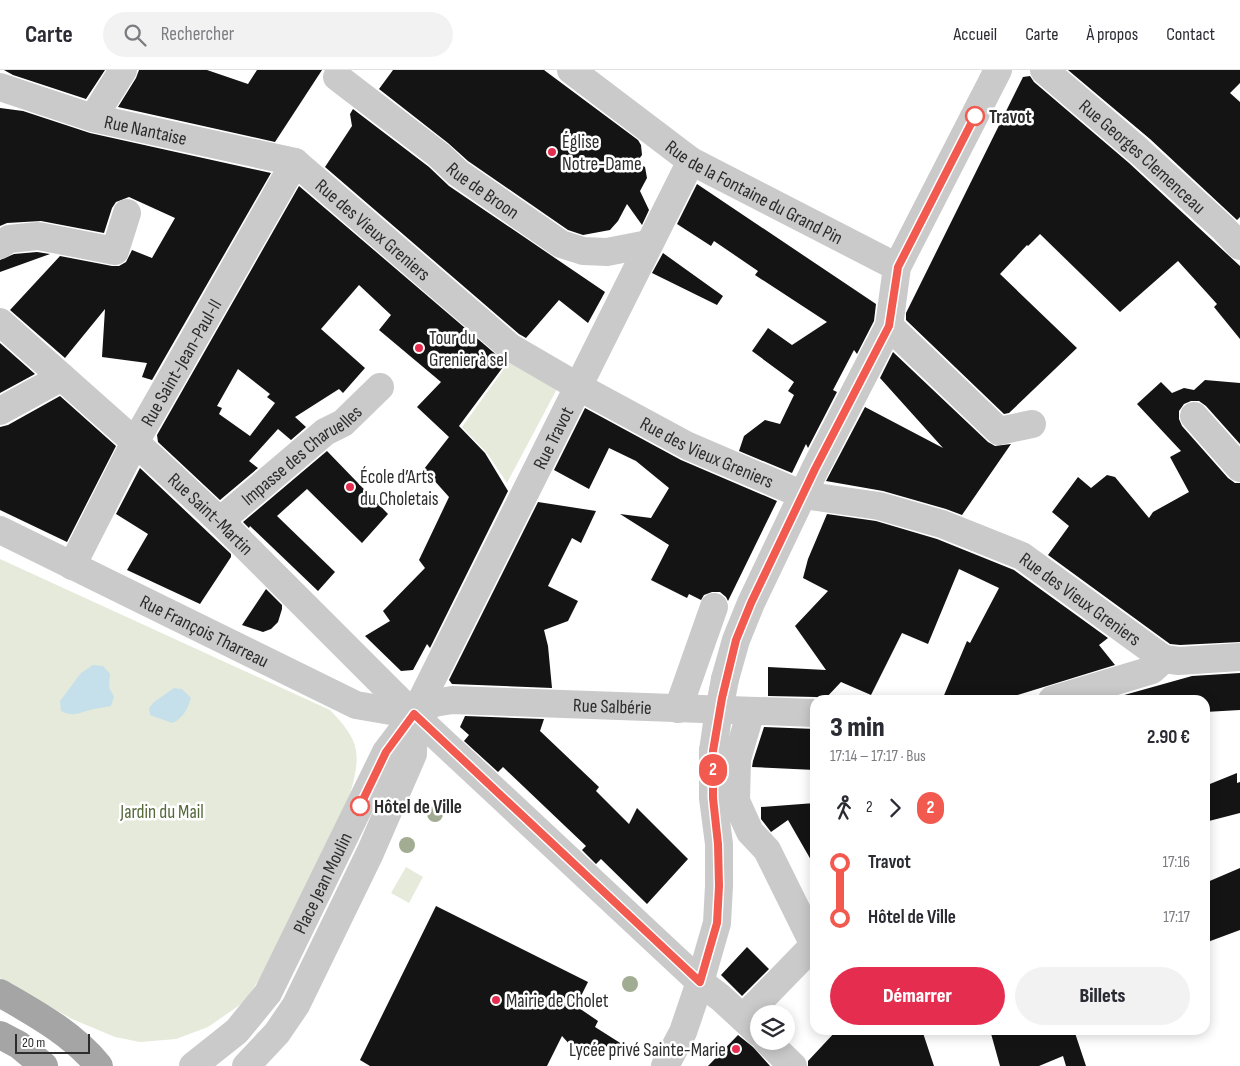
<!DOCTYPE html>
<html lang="fr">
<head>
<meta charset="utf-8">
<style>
	:root { --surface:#fff; --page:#f2f2f3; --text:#2b2b33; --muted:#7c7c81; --line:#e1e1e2; --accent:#e52e4f }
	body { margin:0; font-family:"Sofia Sans Condensed",sans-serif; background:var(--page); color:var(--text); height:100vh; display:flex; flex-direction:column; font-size:19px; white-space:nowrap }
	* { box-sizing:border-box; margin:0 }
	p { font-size:16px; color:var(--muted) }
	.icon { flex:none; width:28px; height:28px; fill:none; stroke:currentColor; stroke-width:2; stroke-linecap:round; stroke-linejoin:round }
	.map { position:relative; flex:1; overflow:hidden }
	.details { position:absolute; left:810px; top:625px; width:400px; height:340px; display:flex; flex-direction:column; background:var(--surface); border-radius:15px; box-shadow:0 2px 12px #0003 }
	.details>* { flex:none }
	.badge { padding:0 10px; border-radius:16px; font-size:18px; line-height:32px }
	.fabs { position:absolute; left:750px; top:935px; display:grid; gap:10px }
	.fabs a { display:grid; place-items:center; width:45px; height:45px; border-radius:50%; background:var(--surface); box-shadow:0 2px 12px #0003; font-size:25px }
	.scale { position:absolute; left:15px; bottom:12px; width:75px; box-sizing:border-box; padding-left:5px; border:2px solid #2d2d2d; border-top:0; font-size:14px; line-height:18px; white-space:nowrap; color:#2d2d2d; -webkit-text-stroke:4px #fff; paint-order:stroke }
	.map>.badge { position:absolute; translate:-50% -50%; box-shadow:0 0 0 2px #fff }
	.legs { display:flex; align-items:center; gap:8px; height:55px; padding:0 20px; font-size:16px }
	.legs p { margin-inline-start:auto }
	.summary { display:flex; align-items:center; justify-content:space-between; height:85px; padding:0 20px }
	h1 { font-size:28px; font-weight:800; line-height:38px }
	.button { display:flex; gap:10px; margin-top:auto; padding:10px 20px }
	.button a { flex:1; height:58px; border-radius:30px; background:var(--accent); color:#fff; font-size:20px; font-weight:800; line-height:58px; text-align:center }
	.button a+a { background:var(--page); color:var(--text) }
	ul { padding:0 20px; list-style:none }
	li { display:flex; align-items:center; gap:18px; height:55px; font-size:19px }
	li i { display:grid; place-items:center; width:8px; height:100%; margin:0 6px; background:currentColor }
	li i::after { content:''; width:12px; height:12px; margin:-6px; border:4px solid; border-radius:50%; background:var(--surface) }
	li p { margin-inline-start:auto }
	li:first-child i { background:linear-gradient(#0000 50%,currentColor 0) }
	li:last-child i { background:linear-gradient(currentColor 50%,#0000 0) }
	header { display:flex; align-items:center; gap:30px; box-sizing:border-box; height:70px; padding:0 25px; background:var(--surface); border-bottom:1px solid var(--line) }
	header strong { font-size:24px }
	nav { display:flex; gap:28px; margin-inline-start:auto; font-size:18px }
	.search { width:350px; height:45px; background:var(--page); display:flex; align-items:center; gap:12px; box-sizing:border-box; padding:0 18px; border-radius:28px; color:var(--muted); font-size:19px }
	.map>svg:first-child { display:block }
	.green { fill:#e5eada }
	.water { fill:#c6e0eb }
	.building { fill:#141414; fill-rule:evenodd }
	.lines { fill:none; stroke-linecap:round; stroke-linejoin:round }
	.minor { stroke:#cacaca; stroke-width:28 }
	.major { stroke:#a5a5a5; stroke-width:28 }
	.minor-bridge { stroke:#cacaca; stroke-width:28 }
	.tree { fill:#a2ac93 }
	.line-1-casing { stroke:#fff; stroke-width:11 }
	.line-1 { stroke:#f2594f; stroke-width:8 }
	.stop-1-dot { fill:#fff; stroke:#f2594f; stroke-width:2.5 }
	.poi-dot { fill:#e52e4f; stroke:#fff; stroke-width:2 }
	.labels { text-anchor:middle; stroke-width:5; stroke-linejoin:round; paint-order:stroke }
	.stop-label { font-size:19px; font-weight:bold; fill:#2d2d2d; stroke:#fff; text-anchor:start }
	.street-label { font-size:19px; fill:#2d2d2d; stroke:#fff }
	.poi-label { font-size:19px; fill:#2d2d2d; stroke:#fff; text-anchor:start }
	.park-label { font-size:19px; fill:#55683a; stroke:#fff }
</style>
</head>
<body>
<header>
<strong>Carte</strong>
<div class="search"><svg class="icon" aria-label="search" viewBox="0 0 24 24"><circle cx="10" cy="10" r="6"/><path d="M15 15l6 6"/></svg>Rechercher</div>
<nav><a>Accueil</a><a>Carte</a><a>À propos</a><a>Contact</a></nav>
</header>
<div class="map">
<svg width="1240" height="996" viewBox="0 0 1240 996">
	<rect width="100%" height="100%" fill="#fff"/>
	<path class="green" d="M511,289L558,317L507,413L487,383L462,357Z
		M0,489L330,640C362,673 361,685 349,728L261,907L244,932L208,957L176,969L140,972L115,967L72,949L0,908Z
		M406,797L423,807L409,833L391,823Z"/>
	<path class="water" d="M93,595L103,596L110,604L109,617L114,627L111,636C106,637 100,638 94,639C80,642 75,648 61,641L60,631L81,603Z
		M174,618L182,619L191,628C188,638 183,649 172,653L150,645L149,638L154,632Z"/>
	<path class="building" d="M4,0H105L86,29L13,5Z
		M139,0H207L248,14L257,0H322L275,72L118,37L136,8Z
		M393,0H544L638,70L641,75L642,85L636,93L645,97L647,108L640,121L649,140L642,155L627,134L618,151L610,160L583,165L568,160L468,91L448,73L379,19Z
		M1068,0H1240V13L1230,23L1240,32V147L1237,150L1150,69Z
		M1030,6L1034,12L1129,93L1240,196V269L1214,237L1217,234L1178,191L1120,242L1040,164L1028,176L1027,175L1000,204L1077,278L1009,343L1004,344L906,250V243L1023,7Z
		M0,38L23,41L90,63L271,103L152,310L142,307L147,293L102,287L105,239L65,288L10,240L60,186L112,196H119L126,192L132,180L152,188L175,148L129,127L116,132L112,138L104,163L41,151L7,153L0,156Z
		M353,39L429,97L449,116L605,222L588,253L559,230L526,268L519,264L325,97L352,56L350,44Z
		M697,114L876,234L874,251L857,284L854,280L833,320L837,322L808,378L806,374L792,403L739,381L744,366L765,350L780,354L794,325L788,321L794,312L752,281L768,258L792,275L827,252L755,205L758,201L714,171L711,176L677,154Z
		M299,116L506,293L459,356L485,383L508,421L430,578L427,574L413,600L401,601L365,566L390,551L383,541L425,498L419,490L449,427L424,399L449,367L417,337L441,312L379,260L391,245L359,215L321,259L365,298L343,323L339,319L295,347L306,357L291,370L278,359L249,391L258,398L220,430L158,372L157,365ZM238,299L270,324L267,327L275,333L250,366L219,344L222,338L217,336Z
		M37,182L50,184L0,202V190L14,184Z
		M663,183L723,226L717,235L652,203Z
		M0,273L35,304L0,323Z
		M893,282L988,372L995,376L1011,374L962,445L946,439L883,421L826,411L865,337L943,378L880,308Z
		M1205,310L1240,313V374L1206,336L1199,331H1191L1184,334L1179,341V349L1182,356L1228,408L1235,413H1240V572L1180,575L1170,574L1048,485L1069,456L1052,442L1078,407L1091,418L1107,405L1115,407L1149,448L1153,442L1189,422L1170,387L1181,381L1137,334L1161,312L1172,323L1184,318L1194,320Z
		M60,326L116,376L67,472L0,440V357L8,355Z
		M585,338L681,390L777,431L728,531L726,527L720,522H712L704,525L701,530L689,524L687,528L651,510L669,475L620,444L651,448L669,418L636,391L609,378L589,419L554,400Z
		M327,381L388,444L362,473L307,419L277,446L335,502L318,521L250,456L249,458L243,452Z
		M140,398L231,484V487L200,534L127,500L148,464L116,444Z
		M538,432L596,441L581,473L572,468L548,516L578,531L568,551L544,560L548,576L552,618L452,614L449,610Z
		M827,444L876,451L937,469L1014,500L1108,568L1099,575L1115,595L1001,630H942L967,571L970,573L999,518L959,499L928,574L902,563L871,625L841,612L824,630L816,627L768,626V597L826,600L795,556L828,521L803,508L808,489Z
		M266,519L282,535V539L278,552L271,559L263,562L242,555Z
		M1240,603V640L1205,642V630L1110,629L1192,606Z
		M465,646L544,649L540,661L599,717L596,721L629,754L637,738L688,789L647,834L601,789L596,794L582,780L586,776L503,697L498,702L464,671L469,665L460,657Z
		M764,657L815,659V700L752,697L753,691Z
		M1237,703V713L1240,712V743L1205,752V716Z
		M815,733V797L788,750L771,762L761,749V737Z
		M1240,798V860L1205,873V813Z
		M436,836L588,912L576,936L598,951L595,957L625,976L594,977L581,987L562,966L547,996H370L360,990Z
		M747,877L769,899L742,926L721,905Z
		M837,960H922L934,996H808V991Z
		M990,960H1074L1086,996H1066L1063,986L1039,996H1000Z
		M738,965L753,977L770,996H708Z"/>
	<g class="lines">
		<g class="minor">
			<path id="s1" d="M571,0L691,91L897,197"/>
			<path id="s2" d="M1044,0L1139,81L1223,158L1240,176"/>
			<path id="s3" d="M337,7L439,85L458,103L561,174L583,181L607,182L648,174"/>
			<path id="s4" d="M0,17L93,48L295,92L510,277L577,316L688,376L803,425L879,436L942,454L1022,486L1164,589"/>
			<path d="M93,48L123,0"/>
			<path d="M0,175L9,169L38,166L115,181L127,143"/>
			<path id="s5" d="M0,252L135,372L220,451L414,645L700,912L721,928L759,963"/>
			<path d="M889,256L999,361L1032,354"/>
			<path d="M0,341L62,307"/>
			<path d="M1194,346L1240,398"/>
			<path id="s6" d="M220,451L325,362L343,353L380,317"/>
			<path id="s7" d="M0,460L356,635L414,645"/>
			<path id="s8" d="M72,496L135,372L295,92"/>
			<path d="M725,609L736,570L751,533L815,399L889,256L897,197L998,0"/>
			<path d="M1052,630L1152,600L1164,589L1179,591L1240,587"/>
			<path d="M678,639L714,537"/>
			<path id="s9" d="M414,645L434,633L452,630L815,643"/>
			<path d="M743,948L814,875L767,780L750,762L736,731L737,689L751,641"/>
			<path d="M767,971L793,996"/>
			<path id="s10" d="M193,996L237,961L268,923L386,682L414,645L691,91"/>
			<path d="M246,996L277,963L296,935L370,783L413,684L414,645"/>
			<path d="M665,996L683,962L700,912L717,853L719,816V774L713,728V681"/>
		</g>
		<path class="major" d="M0,923C36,944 72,963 99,996
			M0,965L19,975L44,996"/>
		<path class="minor-bridge" d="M713,681L718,646L725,609"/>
	</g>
	<g class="tree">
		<circle cx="435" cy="744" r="8"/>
		<circle cx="407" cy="775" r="8"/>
		<circle cx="630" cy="914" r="8"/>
	</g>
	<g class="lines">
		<g class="line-1-casing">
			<path id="line-1" d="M360,736L386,682L414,644L700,912L717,853L719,816L718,774L713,728V681L722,628L736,570L751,533L815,399L889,256L898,197L975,46"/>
		</g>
		<use href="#line-1" class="line-1"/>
	</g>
	<g class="stop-1-dot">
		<circle cx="975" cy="46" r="9"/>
		<circle cx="360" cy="736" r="9"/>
	</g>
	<g class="poi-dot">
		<circle cx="552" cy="82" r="5"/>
		<circle cx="419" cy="278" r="5"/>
		<circle cx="350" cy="417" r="5"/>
		<circle cx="496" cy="930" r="5"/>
		<circle cx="736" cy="979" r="5"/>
	</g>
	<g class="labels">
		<g class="stop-label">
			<text x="989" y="53">Travot</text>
			<text x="374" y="743">Hôtel de Ville</text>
		</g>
		<g class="street-label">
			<text dy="7" stroke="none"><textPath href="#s4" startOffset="152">Rue Nantaise</textPath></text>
			<text dy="7" stroke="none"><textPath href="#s2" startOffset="131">Rue Georges Clemenceau</textPath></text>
			<text dy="7" stroke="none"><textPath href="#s3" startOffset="185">Rue de Broon</textPath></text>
			<text dy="7" stroke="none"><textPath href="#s1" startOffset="221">Rue de la Fontaine du Grand Pin</textPath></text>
			<text dy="7" stroke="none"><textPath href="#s4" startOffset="408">Rue des Vieux Greniers</textPath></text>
			<text dy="7" stroke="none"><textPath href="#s8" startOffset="231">Rue Saint-Jean-Paul-II</textPath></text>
			<text dy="7" stroke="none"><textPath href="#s10" startOffset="730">Rue Travot</textPath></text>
			<text dy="7" stroke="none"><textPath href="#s4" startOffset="812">Rue des Vieux Greniers</textPath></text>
			<text dy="7" stroke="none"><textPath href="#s6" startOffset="105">Impasse des Charuelles</textPath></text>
			<text dy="7" stroke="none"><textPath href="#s5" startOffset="285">Rue Saint-Martin</textPath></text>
			<text dy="7" stroke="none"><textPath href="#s4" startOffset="1218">Rue des Vieux Greniers</textPath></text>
			<text dy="7" stroke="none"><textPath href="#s7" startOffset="228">Rue François Tharreau</textPath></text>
			<text dy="7" stroke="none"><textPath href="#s9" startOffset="202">Rue Salbérie</textPath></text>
			<text dy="7" stroke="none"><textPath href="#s10" startOffset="228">Place Jean Moulin</textPath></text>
		</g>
		<g class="poi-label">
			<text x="562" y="78">Église<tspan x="562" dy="22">Notre-Dame</tspan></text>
			<text x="429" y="274">Tour du<tspan x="429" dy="22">Grenier à sel</tspan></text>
			<text x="360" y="413">École d’Arts<tspan x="360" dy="22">du Choletais</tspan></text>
			<text x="506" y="937">Mairie de Cholet</text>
			<text x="726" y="986" text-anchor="end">Lycée privé Sainte-Marie</text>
		</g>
		<g class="park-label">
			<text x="162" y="748">Jardin du Mail</text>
		</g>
	</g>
</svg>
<div class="fabs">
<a><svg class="icon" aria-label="layers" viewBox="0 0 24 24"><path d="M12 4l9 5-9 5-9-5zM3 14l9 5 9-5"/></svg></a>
</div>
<div class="scale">20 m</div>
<b class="badge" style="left:713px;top:700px;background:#f2594f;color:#fff">2</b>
<section class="details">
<div class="summary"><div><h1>3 min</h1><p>17:14 – 17:17 · Bus</p></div><b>2.90 €</b></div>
<div class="legs"><svg class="icon" aria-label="walk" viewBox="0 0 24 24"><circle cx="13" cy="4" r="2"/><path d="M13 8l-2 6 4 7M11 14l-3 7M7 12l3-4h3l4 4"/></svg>2<svg class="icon" aria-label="forward" viewBox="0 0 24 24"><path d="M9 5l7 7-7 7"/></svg><b class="badge" style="background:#f2594f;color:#fff">2</b></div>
<ul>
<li><i style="color:#f2594f"></i><b>Travot</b><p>17:16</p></li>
<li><i style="color:#f2594f"></i><b>Hôtel de Ville</b><p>17:17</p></li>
</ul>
<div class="button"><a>Démarrer</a><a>Billets</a></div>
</section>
</div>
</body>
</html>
